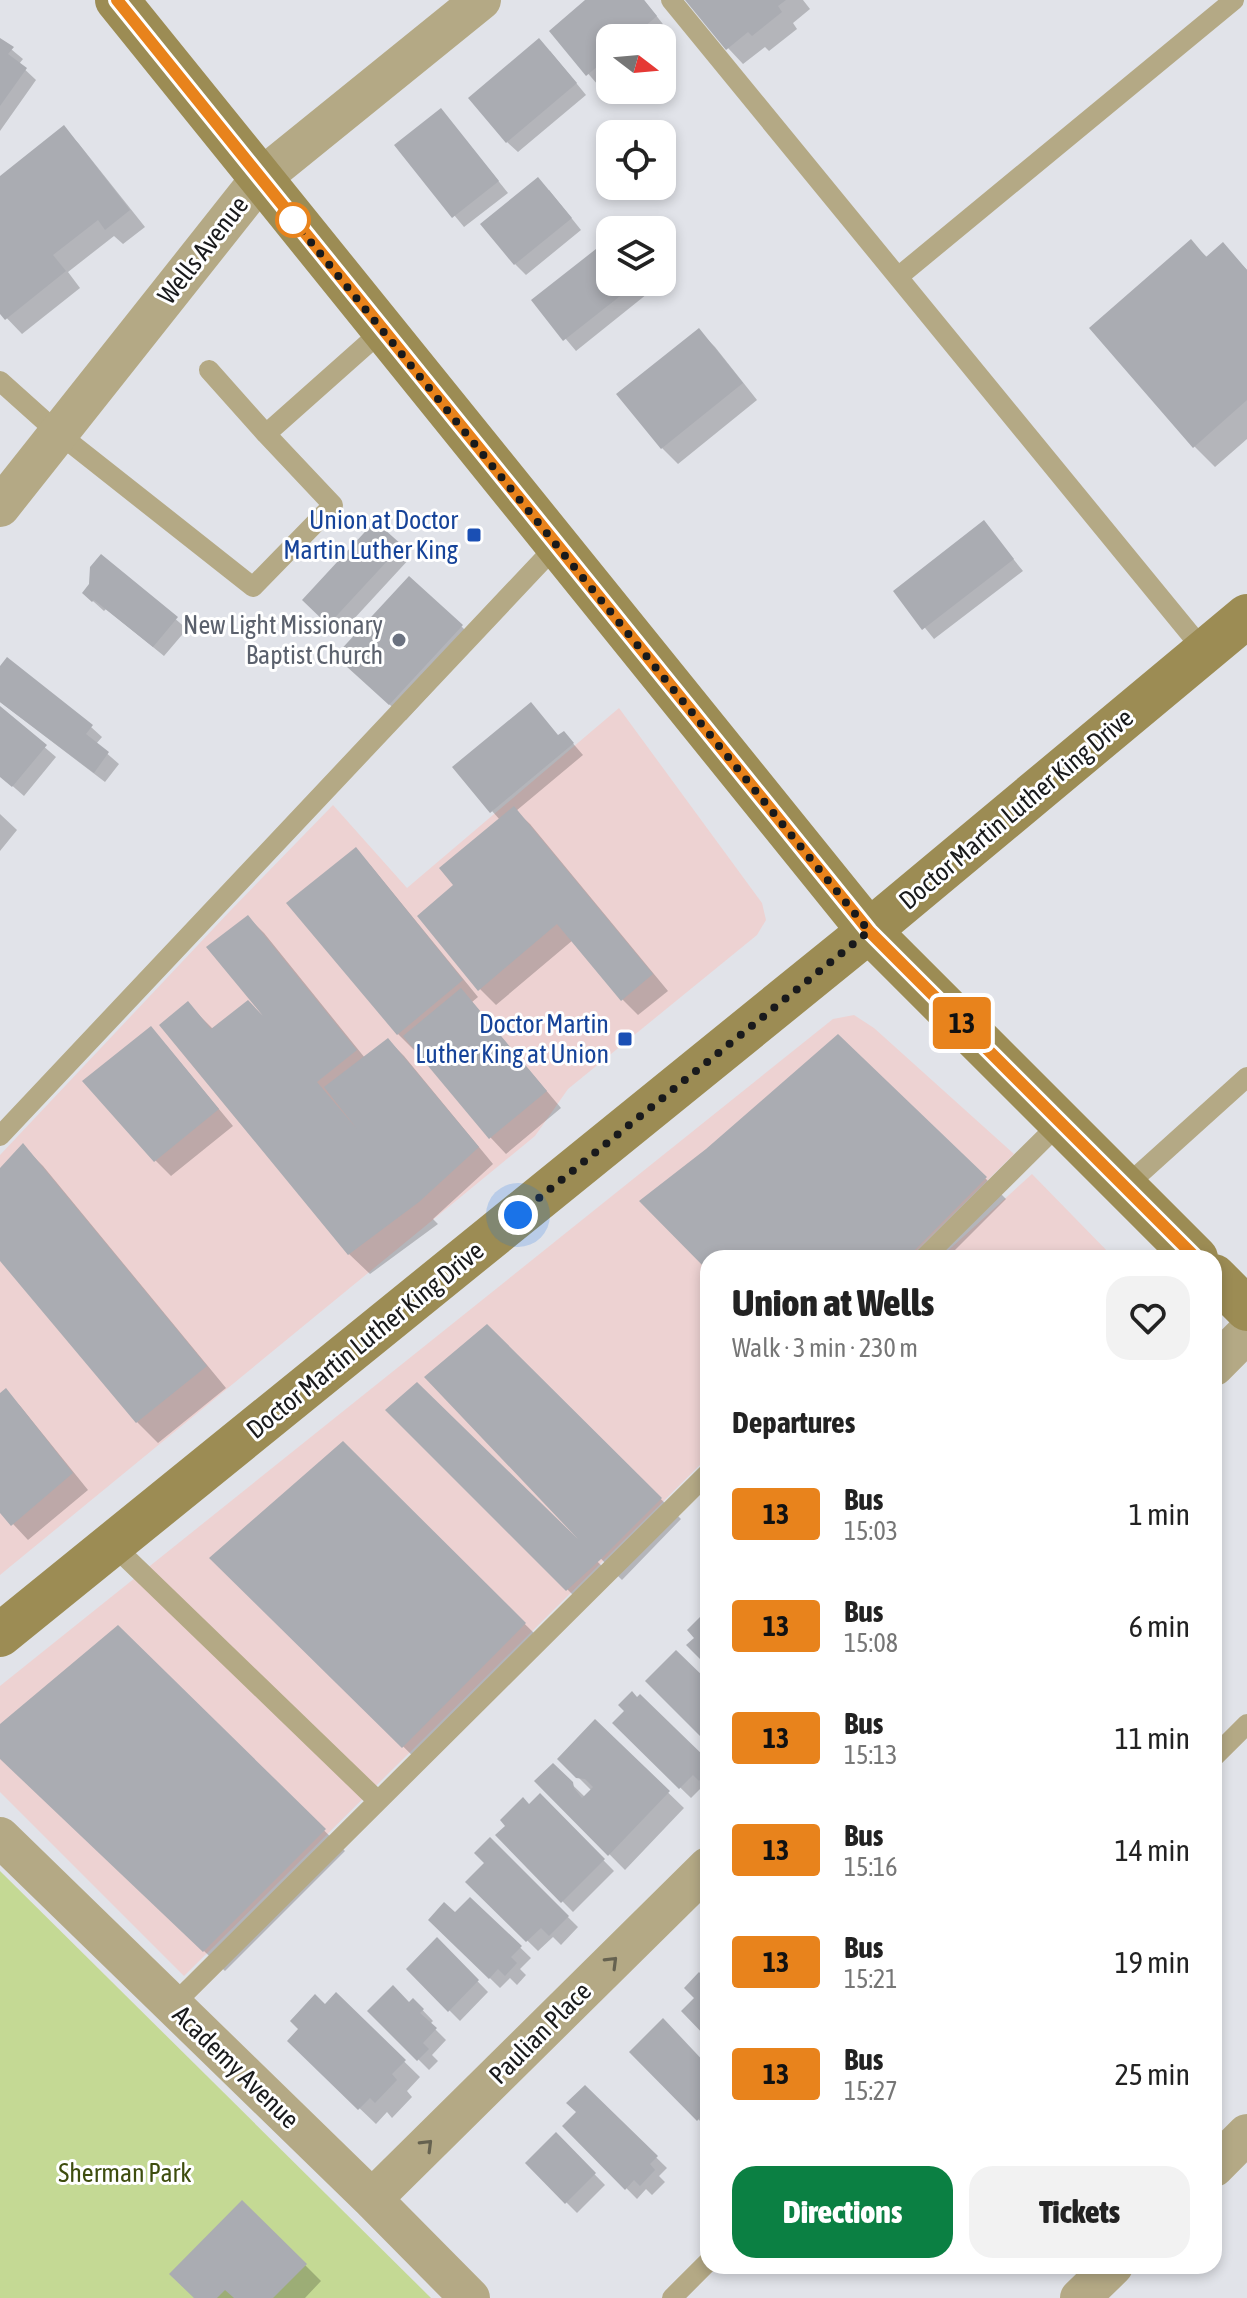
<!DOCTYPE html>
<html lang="en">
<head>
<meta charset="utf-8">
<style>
	:root { --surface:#fff; --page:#f2f2f2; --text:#222; --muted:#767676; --accent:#0b8043 }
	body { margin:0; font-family:"Asap Condensed",sans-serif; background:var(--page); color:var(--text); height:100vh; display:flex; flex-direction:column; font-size:30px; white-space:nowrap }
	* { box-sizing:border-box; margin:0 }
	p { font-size:26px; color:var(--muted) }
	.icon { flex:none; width:44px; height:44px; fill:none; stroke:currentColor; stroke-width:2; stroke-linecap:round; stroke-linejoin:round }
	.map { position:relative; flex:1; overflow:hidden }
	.panel { position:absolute; left:700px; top:1250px; width:522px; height:1024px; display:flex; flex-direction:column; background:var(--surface); border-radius:24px; box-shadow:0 4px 12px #0003 }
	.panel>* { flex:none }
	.badge { padding:0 16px; border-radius:6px; font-size:28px; line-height:52px }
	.needle { width:52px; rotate:106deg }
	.tools { position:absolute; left:596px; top:24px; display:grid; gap:16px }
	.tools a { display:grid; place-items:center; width:80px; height:80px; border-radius:16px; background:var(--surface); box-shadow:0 4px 12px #0003; font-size:40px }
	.you { position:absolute; width:40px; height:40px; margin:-20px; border:6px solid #fff; border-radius:50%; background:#1a73e8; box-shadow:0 0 0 12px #1a73e833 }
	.map>.badge { position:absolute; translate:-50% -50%; box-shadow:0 0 0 4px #fff }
	h2 { padding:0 32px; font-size:30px; line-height:72px }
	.round { display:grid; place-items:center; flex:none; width:84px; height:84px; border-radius:24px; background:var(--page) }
	.summary { display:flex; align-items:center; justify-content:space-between; height:136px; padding:0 32px }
	h1 { font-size:38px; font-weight:800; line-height:60px }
	.action { display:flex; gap:16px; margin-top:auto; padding:16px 32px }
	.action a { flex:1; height:92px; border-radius:24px; background:var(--accent); color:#fff; font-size:32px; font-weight:800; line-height:92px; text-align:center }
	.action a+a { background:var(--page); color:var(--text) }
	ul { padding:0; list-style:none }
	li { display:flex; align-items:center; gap:24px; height:112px; padding:0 32px }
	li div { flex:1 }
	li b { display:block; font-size:30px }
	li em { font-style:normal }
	li .badge { min-width:88px; font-weight:700; text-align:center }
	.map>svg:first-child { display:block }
	.commercial { fill:#edd2d2 }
	.green { fill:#c4d994 }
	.shadow { fill:#0003 }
	.building { fill:#aaacb2 }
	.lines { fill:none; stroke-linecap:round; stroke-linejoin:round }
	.service { stroke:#b4a985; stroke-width:20 }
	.minor { stroke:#b4a985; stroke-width:40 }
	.secondary { stroke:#9c8c54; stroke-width:44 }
	.oneway { stroke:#666250 }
	.line-casing { stroke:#fff; stroke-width:18 }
	.line { stroke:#e8831c; stroke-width:12 }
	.walk { stroke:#191a1c; stroke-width:8; stroke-dasharray:0 14.4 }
	.stop-dot { fill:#fff; stroke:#e8831c; stroke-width:4 }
	.transit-dot { fill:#1a4fb4; stroke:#fff; stroke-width:3 }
	.worship-dot { fill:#6b7280; stroke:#fff; stroke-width:3 }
	.labels { text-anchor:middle; stroke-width:6; stroke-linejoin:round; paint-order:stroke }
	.street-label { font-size:26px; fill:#191a1c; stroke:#fff }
	.transit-label { font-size:26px; fill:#164399; stroke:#fff; text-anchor:end }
	.worship-label { font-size:26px; fill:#5b616d; stroke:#fff; text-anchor:end }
	.park-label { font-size:26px; fill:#3e4d0e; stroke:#fff }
</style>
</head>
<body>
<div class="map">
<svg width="1247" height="2298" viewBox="0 0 1247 2298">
	<rect width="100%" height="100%" fill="#e1e3e9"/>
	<path class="commercial" d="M619,708L762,903L766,920L757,935L568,1089L535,1136L0,1575V1155L230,911L333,805L407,888Z
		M854,1015L874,1028L1014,1154L909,1258H708V1457L184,1976L0,1792V1686L833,1019Z
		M1032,1174L1114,1258H940Z"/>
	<path class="green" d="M0,1871L431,2298H0Z"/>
	<path class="shadow" d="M588,0H644L666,28L654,38H610V75L598,85L551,31Z
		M688,0H803L810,9L793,23L797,29L769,51L765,47L743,64L728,48Z
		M0,40L23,59L19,64L36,80L0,131Z
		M550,51L586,95L518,152L507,142Z
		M451,122L508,193L464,227L397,146Z
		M64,128L79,144L145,227L123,244L114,236L68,272L80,288L22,334L0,311V178Z
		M549,190L581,230L526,275L515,264Z
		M610,241V282H654L657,286L576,351L534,301Z
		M1191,242L1208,258L1223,245L1247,270V439L1215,467L1194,446Z
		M699,331L715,347L757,400L678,464L662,448Z
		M984,523L1023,571L934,639L896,592Z
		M400,547L411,557L340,634L315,611Z
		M102,556L187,629L164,656L106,609L104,611L84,593L91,584Z
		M461,626L477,642L406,720L354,671Z
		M0,669L91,727L102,737L96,744L119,764L105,782L0,702Z
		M0,709L56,757L24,796L0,775Z
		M564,733L583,755L516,811L530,824L668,991L638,1015L622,999L573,940L496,1005L480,989L456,885L500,820L492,811Z
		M0,814L17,830L0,851Z
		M356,850L371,866L478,997L472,1002L561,1108L506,1154L491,1138L416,1048L414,1050L398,1034L289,903Z
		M248,917L264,933L365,1058L388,1040L404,1056L493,1164L433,1219L438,1224L370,1274L349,1254L188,1004L213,1029L263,1019Z
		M166,1045L233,1126L171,1176L155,1160Z
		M23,1146L43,1166L226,1388L158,1443L137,1422L0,1258V1171Z
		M706,1152L985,1178L1006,1199L947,1258H708V1268Z
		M487,1327L681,1519L622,1580L617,1575L583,1605L388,1410L417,1385L605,1569L608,1566L427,1378Z
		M6,1391L21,1407L88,1490L28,1540L0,1510V1395Z
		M343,1444L546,1645L424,1767L212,1558Z
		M118,1628L345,1851L225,1971L0,1757V1726Z
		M595,1722L684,1808L625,1870L537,1781L553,1766L585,1797L592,1791L560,1759Z
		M614,1723L708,1764V1787L705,1784L691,1798Z
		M540,1796L614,1871L573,1912L497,1835Z
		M490,1840L578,1927L561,1945L553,1937L538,1951L468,1882L487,1863Z
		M470,1899L531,1958L520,1969L526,1975L517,1985L510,1978L500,1988L431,1920L455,1915Z
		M437,1940L488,1992L460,2021L408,1969Z
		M336,1995L420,2077L407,2091L412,2097L392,2118L387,2112L376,2124L289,2041Z
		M413,2000L433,2021L430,2024L446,2040L432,2055L438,2061L429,2070L370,2011L409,2005Z
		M632,2052L708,2068V2129Z
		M585,2088L667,2168L659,2176L665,2182L652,2195L646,2189L637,2199L565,2126L578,2113Z
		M556,2135L605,2185L577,2213L527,2163Z
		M242,2202L321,2281L305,2298H197Z"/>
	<path class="building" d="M585,0H644L657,16L631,38H610V56L586,76L549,31Z
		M685,0H786L778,6L782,12L752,36L748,32L726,50Z
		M0,38L14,47L8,54L27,68L0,106Z
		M539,38L577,83L506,143L468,98Z
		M441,108L499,181L452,218L394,145Z
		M64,125L130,210L105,230L98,220L53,255L66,271L5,320L0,314V176Z
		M538,177L572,218L514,265L480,224Z
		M610,238V282H638L563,341L531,300Z
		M1191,239L1206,257L1223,242L1247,270V400L1193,448L1089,328Z
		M699,328L743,383L661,449L616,394Z
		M984,520L1014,559L922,630L893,591Z
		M375,521L402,545L328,625L302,600Z
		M101,554L178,617L153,647L94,600L92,602L82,593L89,584L90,567Z
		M409,576L463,625L389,705L335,656Z
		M7,657L93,725L86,734L109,752L94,773L0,702V666Z
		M531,702L558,735L564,731L574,743L490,813L452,767Z
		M0,706L47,745L12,787L0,777Z
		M514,806L653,974L621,1001L557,924L478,991L417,916L453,885L439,868Z
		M356,847L463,980L397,1035L286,903Z
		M248,915L357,1050L317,1082L357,1129L324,1087L388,1038L479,1147L419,1202L348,1255L159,1025L188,1001L211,1029L248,1000L263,1016L206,947Z
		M461,988L547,1091L489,1139L403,1036Z
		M151,1026L219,1109L154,1162L82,1081Z
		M838,1034L987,1177L907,1258H708V1271L639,1201L706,1149Z
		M23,1143L207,1366L136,1423L0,1261V1168Z
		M487,1324L662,1498L600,1560L566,1591L385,1410L417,1382L578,1539L424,1377Z
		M6,1388L73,1473L11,1526L0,1513V1393Z
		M343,1441L526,1623L402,1748L209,1558Z
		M708,1609V1667L686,1645L694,1638L687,1630Z
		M118,1625L326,1829L203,1952L0,1759V1724Z
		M676,1650L708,1681V1744L645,1681Z
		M632,1691L637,1697L640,1694L708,1760V1771L699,1781L693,1775L679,1789L612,1723L624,1711L618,1705Z
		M595,1719L670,1791L608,1856L534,1781L553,1763L573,1782L574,1788L582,1798L593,1787L585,1779L576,1778L557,1759Z
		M540,1793L605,1859L561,1903L495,1835L505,1826L500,1820L523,1797L529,1804Z
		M490,1837L569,1916L549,1936L541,1928L526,1942L465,1882L484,1863L474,1853Z
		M470,1897L522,1946L511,1957L517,1963L505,1976L498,1969L489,1979L428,1920L444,1902L455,1912Z
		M437,1937L479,1980L448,2012L406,1969Z
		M699,1972L708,1981V2039L681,2011L694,1998L684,1988Z
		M393,1985L409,2002L413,1998L424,2009L420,2013L437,2028L423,2043L429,2049L417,2061L367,2011Z
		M336,1992L406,2060L392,2074L397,2080L375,2103L370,2098L358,2110L287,2041L298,2029L290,2021L315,1994L325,2004Z
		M663,2018L708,2066V2109L697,2121L629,2052Z
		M585,2085L658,2156L650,2164L655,2170L640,2186L634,2180L625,2190L562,2126L576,2112L566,2103Z
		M556,2132L596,2173L565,2204L525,2163Z
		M242,2200L307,2264L273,2298H234L225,2290L217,2298H194L169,2274Z"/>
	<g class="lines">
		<path class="service" d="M671,0L1205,652
			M898,277L1234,0
			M209,370L266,434L383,330
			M0,381L58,433L253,587L333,505L266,434
			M0,1136L557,545
			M1125,1187L1247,1077
			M924,1258L1061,1122
			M112,1544L378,1801
			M1214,1757L1247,1724
			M173,2005L708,1473
			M672,2298L708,2262"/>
		<path class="minor" d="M0,507L260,179L481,0
			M1214,1366L1247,1333
			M0,1837L372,2199L470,2298
			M1214,2167L1247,2134
			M372,2199L708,1867
			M1080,2298L1113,2266"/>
		<path class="secondary" d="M117,0L869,931L1196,1258
			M1214,1276L1247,1309
			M0,1635L869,931L1247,616"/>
	</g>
	<defs><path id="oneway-chevron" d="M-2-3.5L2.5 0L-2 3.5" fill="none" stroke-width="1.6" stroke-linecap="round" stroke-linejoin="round" transform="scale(2)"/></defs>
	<g class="oneway">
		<use href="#oneway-chevron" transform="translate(612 1962) rotate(-45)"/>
		<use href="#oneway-chevron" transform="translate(427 2145) rotate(-45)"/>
	</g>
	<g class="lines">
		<g class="line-casing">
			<path id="line" d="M117,0L869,931L1196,1258"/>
		</g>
		<use href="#line" class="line"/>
		<path class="walk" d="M293,220L869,931L518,1215"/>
	</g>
	<circle class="stop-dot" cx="293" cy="220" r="16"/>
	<g class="transit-dot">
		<rect x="466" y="527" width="16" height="16" rx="4"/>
		<rect x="617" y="1031" width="16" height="16" rx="4"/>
	</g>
	<circle class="worship-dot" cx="399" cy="640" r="8"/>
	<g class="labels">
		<g class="street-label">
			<text transform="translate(203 250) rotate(-52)" y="9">Wells Avenue</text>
			<text transform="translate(1016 809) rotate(-40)" y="9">Doctor Martin Luther King Drive</text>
			<text transform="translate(365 1340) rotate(-39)" y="9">Doctor Martin Luther King Drive</text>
			<text transform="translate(540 2033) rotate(-45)" y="9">Paulian Place</text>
			<text transform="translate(236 2067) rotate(44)" y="9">Academy Avenue</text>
		</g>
		<g class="transit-label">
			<text x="458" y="529">Union at Doctor<tspan x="458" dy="30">Martin Luther King</tspan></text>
			<text x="609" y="1033">Doctor Martin<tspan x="609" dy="30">Luther King at Union</tspan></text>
		</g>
		<g class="worship-label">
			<text x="383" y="634">New Light Missionary<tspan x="383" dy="30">Baptist Church</tspan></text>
		</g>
		<g class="park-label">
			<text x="125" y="2182">Sherman Park</text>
		</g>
	</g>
</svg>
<div class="tools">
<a><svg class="needle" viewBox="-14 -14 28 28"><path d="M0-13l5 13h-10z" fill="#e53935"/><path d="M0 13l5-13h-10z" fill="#767676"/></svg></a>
<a><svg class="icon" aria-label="locate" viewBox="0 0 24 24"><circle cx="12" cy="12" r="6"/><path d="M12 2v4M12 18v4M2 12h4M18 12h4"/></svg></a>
<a><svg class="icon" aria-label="layers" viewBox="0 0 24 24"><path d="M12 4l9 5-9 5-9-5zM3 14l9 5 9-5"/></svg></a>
</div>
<div class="you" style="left:518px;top:1215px"></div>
<b class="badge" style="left:962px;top:1023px;background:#e8831c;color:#111">13</b>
<section class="panel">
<div class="summary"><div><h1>Union at Wells</h1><p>Walk · 3 min · 230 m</p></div><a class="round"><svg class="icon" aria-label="heart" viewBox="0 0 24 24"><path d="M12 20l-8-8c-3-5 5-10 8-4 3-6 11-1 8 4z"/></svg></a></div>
<h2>Departures</h2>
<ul>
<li><span class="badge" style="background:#e8831c;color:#111">13</span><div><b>Bus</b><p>15:03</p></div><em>1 min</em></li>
<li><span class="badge" style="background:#e8831c;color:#111">13</span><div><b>Bus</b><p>15:08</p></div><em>6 min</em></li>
<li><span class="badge" style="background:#e8831c;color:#111">13</span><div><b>Bus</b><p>15:13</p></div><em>11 min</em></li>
<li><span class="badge" style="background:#e8831c;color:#111">13</span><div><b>Bus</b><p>15:16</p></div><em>14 min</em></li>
<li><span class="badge" style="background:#e8831c;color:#111">13</span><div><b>Bus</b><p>15:21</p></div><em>19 min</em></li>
<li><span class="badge" style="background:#e8831c;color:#111">13</span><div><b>Bus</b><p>15:27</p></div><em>25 min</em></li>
</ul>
<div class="action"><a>Directions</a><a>Tickets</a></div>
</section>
</div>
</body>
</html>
